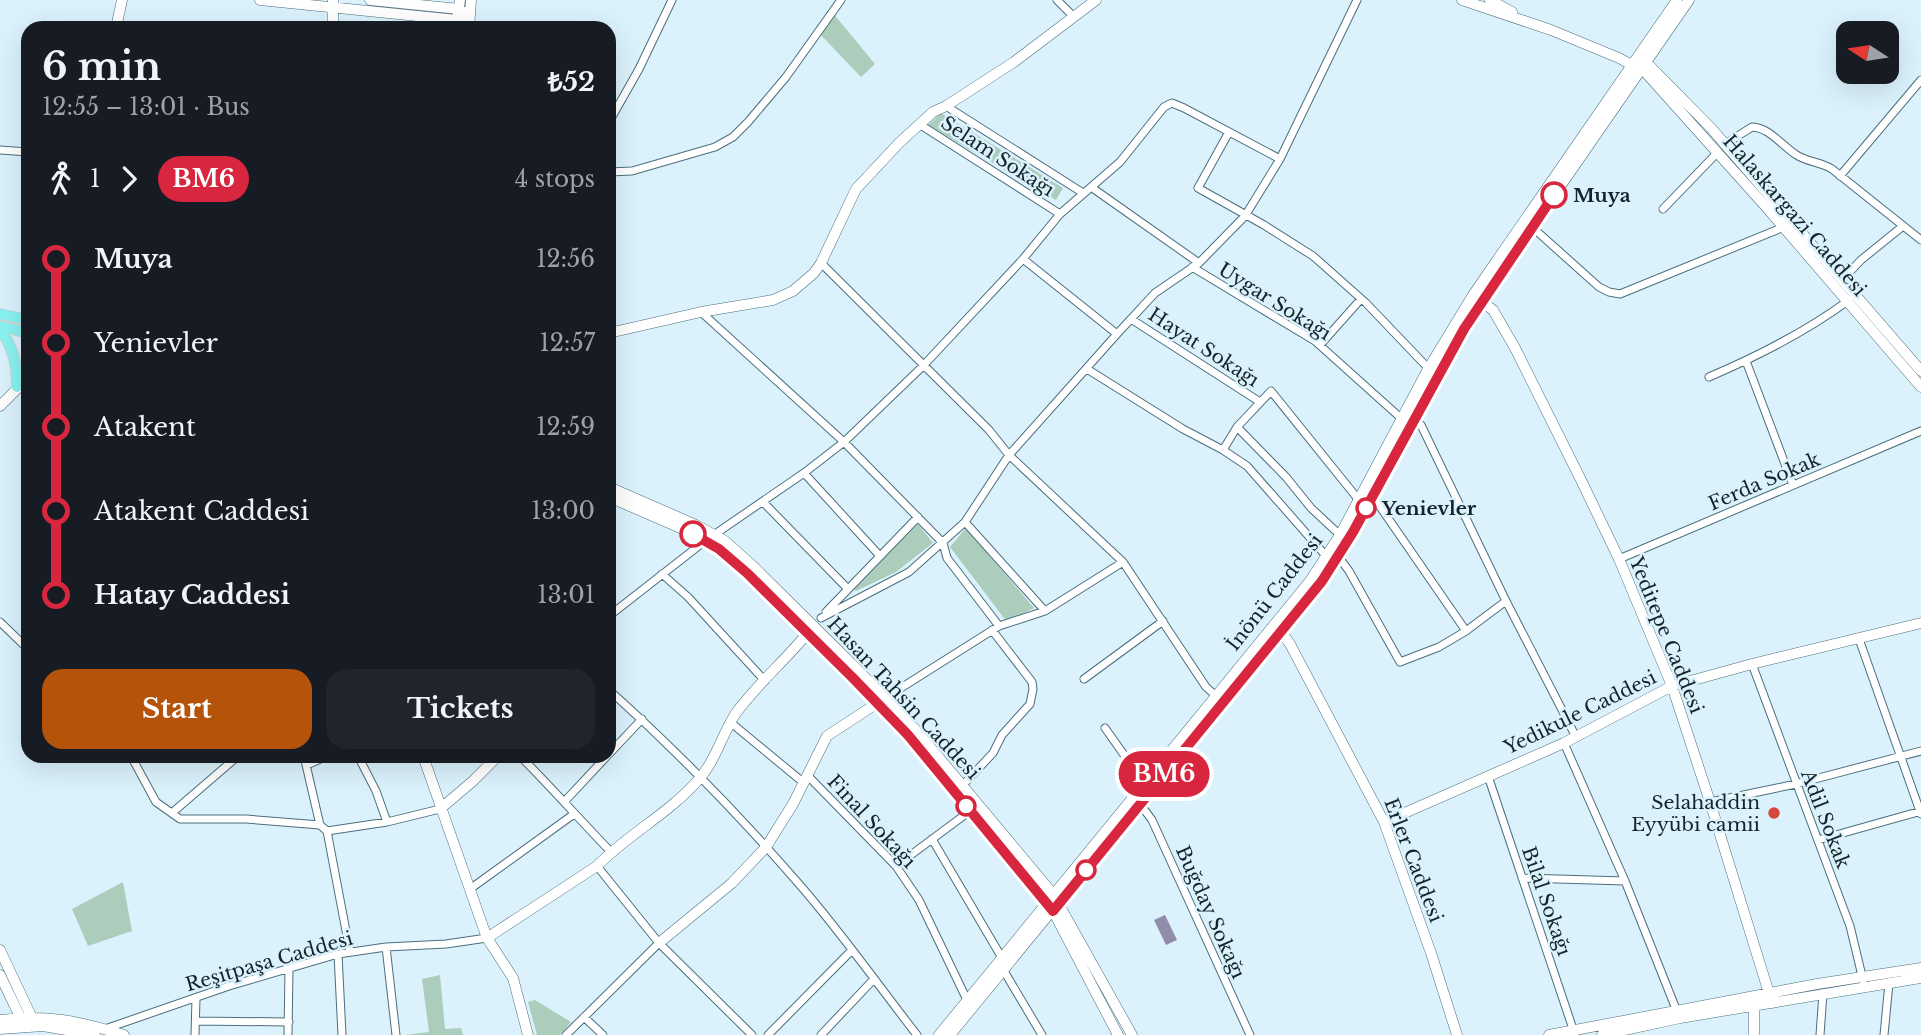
<!DOCTYPE html>
<html lang="en">
<head>
<meta charset="utf-8">
<style>
	:root { --surface:#171b24; --page:#20242c; --text:#f1f3f6; --muted:#9ea1a6; --accent:#b45309 }
	body { margin:0; font-family:"Libre Baskerville",serif; background:var(--page); color:var(--text); height:100vh; display:flex; flex-direction:column; font-size:26px; white-space:nowrap }
	* { box-sizing:border-box; margin:0 }
	p { font-size:23px; color:var(--muted) }
	.icon { flex:none; width:38px; height:38px; fill:none; stroke:currentColor; stroke-width:2; stroke-linecap:round; stroke-linejoin:round }
	.map { position:relative; flex:1; overflow:hidden }
	.sheet { position:absolute; left:21px; top:21px; width:595px; height:742px; display:flex; flex-direction:column; background:var(--surface); border-radius:21px; box-shadow:0 7px 28px #0002 }
	.sheet>* { flex:none }
	.badge { padding:0 14px; border-radius:23px; font-size:24px; line-height:46px }
	.needle { width:46px; rotate:282deg }
	.controls { position:absolute; left:1836px; top:21px; display:grid; gap:14px }
	.controls a { display:grid; place-items:center; width:63px; height:63px; border-radius:14px; background:var(--surface); box-shadow:0 7px 28px #0002; font-size:35px }
	.map>.badge { position:absolute; translate:-50% -50%; box-shadow:0 0 0 4px #fff }
	.legs { display:flex; align-items:center; gap:10px; height:77px; padding:0 21px; font-size:23px }
	.legs p { margin-inline-start:auto }
	.head { display:flex; align-items:center; justify-content:space-between; height:119px; padding:0 21px }
	h1 { font-size:38px; font-weight:700; line-height:52px }
	.action { display:flex; gap:14px; margin-top:auto; padding:14px 21px }
	.action a { flex:1; height:80px; border-radius:21px; background:var(--accent); color:#fff; font-size:28px; font-weight:700; line-height:80px; text-align:center }
	.action a+a { background:var(--page); color:var(--text) }
	ul { padding:0 21px; list-style:none }
	li { display:flex; align-items:center; gap:24px; height:84px; font-size:26px }
	li i { display:grid; place-items:center; width:10px; height:100%; margin:0 9px; background:currentColor }
	li i::after { content:''; width:18px; height:18px; margin:-9px; border:5px solid; border-radius:50%; background:var(--surface) }
	li p { margin-inline-start:auto }
	li:first-child i { background:linear-gradient(#0000 50%,currentColor 0) }
	li:last-child i { background:linear-gradient(currentColor 50%,#0000 0) }
	.map>svg:first-child { display:block }
	.green { fill:#accdbb }
	.water { fill:#908caa }
	.lines { fill:none; stroke-linecap:round; stroke-linejoin:round }
	.street-casing { stroke:#4a6e7d; stroke-width:9 }
	.secondary-casing { stroke:#4a6e7d; stroke-width:11 }
	.primary-casing { stroke:#d0d3d4; stroke-width:12 }
	.street { stroke:#fff; stroke-width:7 }
	.secondary { stroke:#fff; stroke-width:10 }
	.primary { stroke:#89f2f1; stroke-width:10 }
	.line-1-casing { stroke:#fff; stroke-width:16 }
	.line-1 { stroke:#d7263d; stroke-width:10 }
	.stop-1-dot { fill:#fff; stroke:#d7263d; stroke-width:3.5 }
	.poi-dot { fill:#d5473c; stroke:#dbf2fc; stroke-width:2.5 }
	.labels { text-anchor:middle; stroke-width:5; stroke-linejoin:round; paint-order:stroke }
	.street-label { font-size:19px; fill:#15242a; stroke:#dbf2fc }
	.stop-label { font-size:19px; font-weight:bold; fill:#15242a; stroke:#dbf2fc; text-anchor:start }
	.poi-label { font-size:19px; fill:#15242a; stroke:#dbf2fc; text-anchor:end }
</style>
</head>
<body>
<div class="map">
<svg width="1921" height="1035" viewBox="0 0 1921 1035">
	<rect width="100%" height="100%" fill="#dbf2fc"/>
	<path class="green" d="M832,12L875,64L861,77L818,32Z
		M941,113L1063,188L1056,200L928,125Z
		M918,524L933,543L896,572L856,591L853,588Z
		M966,528L1034,608L1007,622L950,547Z
		M123,882L132,931L88,946L72,909Z
		M440,975L445,1029L461,1028L463,1035H405L429,1032L422,979Z
		M535,1000L571,1022L560,1035H537L528,1002Z"/>
	<path class="water" d="M1165,915L1177,940L1166,945L1154,920Z"/>
	<g class="lines">
		<g class="street-casing">
			<path id="street" d="M1057,0L1073,16
				M946,106L1083,193
				M609,122L639,69L672,0
				M919,124L1060,214
				M1229,132L1198,188L1264,225L1313,256L1366,303L1430,370
				M1725,144L1752,127C1770,128 1780,144 1795,154C1806,162 1821,162 1832,169L1921,240
				M0,150L28,152
				M609,172L632,171L715,147L733,137L748,122L786,77L841,0
				M1840,176L1921,80
				M1091,187L1199,263
				M1663,209L1718,152
				M1532,227L1599,287L1609,292L1620,294L1784,227
				M1023,259L1117,334
				M821,263L989,430L1009,455L1123,562L1206,687L1215,695
				M1192,267L1315,341L1402,419
				M1842,280L1861,260L1903,226
				M701,312L844,442L943,543
				M1131,319L1260,402
				M1320,345L1361,299
				M1746,361L1793,485
				M1087,369L1183,429L1223,450L1237,427L1271,391L1358,499
				M1709,377C1758,356 1806,332 1849,300
				M1413,420L1421,425L1506,601L1576,737
				M1237,427L1286,477L1311,508L1340,535
				M1223,450L1247,466L1327,557
				M804,473L880,556
				M1372,495L1466,631
				M763,502L847,588
				M965,522L1045,611
				M943,543L947,558L999,626
				M1338,556L1349,571L1400,662L1439,647L1466,631L1506,601
				M1619,559L1921,431
				M662,574L688,597L765,681
				M826,612L918,517
				M609,616L705,541L804,473L844,442L923,366L1023,259L1060,214L1120,162L1164,107L1172,103L1184,108L1280,159
				M821,618L909,572L965,522L1009,455L1117,334L1155,293L1199,263L1245,216L1280,159L1357,0
				M0,622L28,649
				M1859,639L1921,814
				M1752,664L1850,926L1863,980
				M1084,679L1163,621
				M609,690C676,750 740,816 799,884C841,932 878,985 917,1035
				M885,698L999,626L1045,611L1123,562
				M730,722L804,783
				M1105,728L1144,783
				M1564,743L1625,881L1678,1014
				M609,754L642,719
				M131,756L156,802L180,819H246L320,825
				M304,756L320,825L327,831L350,952
				M358,756L376,791L387,822
				M520,756C551,787 580,820 611,852
				M307,765L327,756
				M808,776L896,866L919,900L968,1002
				M1488,776L1575,1035
				M962,786L993,753L1002,735L1030,704L1033,689L1032,682L992,630
				M565,801L607,756
				M1710,802L1796,784L1921,751
				M1140,804L1152,820L1250,1035
				M173,812L238,756
				M327,831L387,822L440,809
				M932,839L1002,958
				M1818,840L1921,811
				M597,866L659,943L752,1035
				M896,866L970,811
				M1522,878L1625,881
				M470,889L574,814
				M386,947L396,1035
				M338,954L342,1035
				M1004,971L1042,1035
				M584,1017L603,1035
				M197,1021L289,1022
				M105,1029L229,986L338,954L386,947L446,944L487,938
				M195,1035L196,998
				M288,1035L289,969
				M566,1035L659,943
				M768,1035L852,950
				M821,1035L874,979
				M1820,1035L1823,993
				M1884,1035L1889,983"/>
		</g>
		<g class="secondary-casing">
			<path id="secondary" d="M260,0L457,20L470,15
				M333,0V28
				M370,0L459,9L470,15
				M1462,0L1551,30L1619,58L1646,73L1767,208L1921,387
				M1490,0L1512,12
				M116,28L122,0
				M456,28L460,0
				M469,28L471,0
				M1642,58L1711,128L1921,371
				M1481,301L1493,310L1515,348L1581,480L1619,559L1672,686L1710,802L1772,1003
				M609,333L701,312L773,300L793,291L814,273L821,263L856,189L900,142L933,112L946,106L1014,62L1096,0
				M0,406L28,378
				M609,487L696,525L725,541L753,566L860,672L915,729L1053,894L1132,1035
				M609,497L692,533L719,549L747,573L908,735L1039,891L1053,911L1118,1035
				M1278,627L1290,644L1384,822L1431,953L1457,1035
				M423,756L487,938L513,978L528,1035
				M440,809L473,781L498,756
				M1384,822L1564,743L1672,686L1752,664L1921,623
				M487,938L597,866C628,834 670,813 699,779C716,760 722,734 736,713C758,683 788,658 811,629
				M659,943L732,883L766,847L793,804L827,736L882,700
				M0,950L31,1016L32,1022
				M0,975L23,1023
				M0,1020C46,1014 79,1021 124,1035
				M0,1029L43,1026L95,1035
				M939,1035L1310,581L1340,535L1428,369L1473,295L1677,0
				M950,1035L1322,581L1353,532L1437,374L1481,301L1689,0
				M1549,1035L1817,984L1921,968
				M1602,1035L1680,1018L1921,978
				M1754,1035V1001"/>
		</g>
		<g class="primary-casing">
			<path id="primary" d="M0,314L28,320
				M0,326L28,333
				M0,330C14,347 17,366 17,387"/>
		</g>
		<use href="#street" class="street"/>
		<use href="#secondary" class="secondary"/>
		<use href="#primary" class="primary"/>
	</g>
	<g class="lines">
		<g class="line-1-casing">
			<path id="line-1" d="M693,534L719,549L747,573L853,678L908,735L1053,911L1322,581L1353,532L1464,329L1554,195"/>
		</g>
		<use href="#line-1" class="line-1"/>
	</g>
	<g class="stop-1-dot">
		<circle cx="1554" cy="195" r="12"/>
		<circle cx="1366" cy="508" r="9"/>
		<circle cx="693" cy="534" r="12"/>
		<circle cx="966" cy="806" r="9"/>
		<circle cx="1086" cy="870" r="9"/>
	</g>
	<circle class="poi-dot" cx="1774" cy="813" r="7"/>
	<g class="labels">
		<g class="street-label">
			<text transform="translate(998 156) rotate(33)" y="7">Selam Sokağı</text>
			<text transform="translate(1795 215) rotate(49)" y="7">Halaskargazi Caddesi</text>
			<text transform="translate(1275 301) rotate(32)" y="7">Uygar Sokağı</text>
			<text transform="translate(1204 347) rotate(33)" y="7">Hayat Sokağı</text>
			<text transform="translate(1764 481) rotate(-23)" y="7">Ferda Sokak</text>
			<text transform="translate(1274 592) rotate(-52)" y="7">İnönü Caddesi</text>
			<text transform="translate(1667 635) rotate(68)" y="7">Yeditepe Caddesi</text>
			<text transform="translate(904 698) rotate(47)" y="7">Hasan Tahsin Caddesi</text>
			<text transform="translate(1580 712) rotate(-26)" y="7">Yedikule Caddesi</text>
			<text transform="translate(1826 819) rotate(69)" y="7">Adil Sokak</text>
			<text transform="translate(872 821) rotate(47)" y="7">Final Sokağı</text>
			<text transform="translate(1414 860) rotate(69)" y="7">Erler Caddesi</text>
			<text transform="translate(1547 901) rotate(71)" y="7">Bilal Sokağı</text>
			<text transform="translate(1211 912) rotate(66)" y="7">Buğday Sokağı</text>
			<text transform="translate(269 961) rotate(-16)" y="7">Reşitpaşa Caddesi</text>
		</g>
		<g class="stop-label">
			<text x="1573" y="202">Muya</text>
			<text x="1382" y="515">Yenievler</text>
		</g>
		<g class="poi-label">
			<text x="1760" y="809">Selahaddin<tspan x="1760" dy="22">Eyyübi camii</tspan></text>
		</g>
	</g>
</svg>
<div class="controls">
<a><svg class="needle" viewBox="-14 -14 28 28"><path d="M0-13l5 13h-10z" fill="#e53935"/><path d="M0 13l5-13h-10z" fill="#9ea1a6"/></svg></a>
</div>
<b class="badge" style="left:1164px;top:774px;background:#d7263d;color:#fff">BM6</b>
<section class="sheet">
<div class="head"><div><h1>6 min</h1><p>12:55 – 13:01 · Bus</p></div><b>₺52</b></div>
<div class="legs"><svg class="icon" aria-label="walk" viewBox="0 0 24 24"><circle cx="13" cy="4" r="2"/><path d="M13 8l-2 6 4 7M11 14l-3 7M7 12l3-4h3l4 4"/></svg>1<svg class="icon" aria-label="forward" viewBox="0 0 24 24"><path d="M9 5l7 7-7 7"/></svg><b class="badge" style="background:#d7263d;color:#fff">BM6</b><p>4 stops</p></div>
<ul>
<li><i style="color:#d7263d"></i><b>Muya</b><p>12:56</p></li>
<li><i style="color:#d7263d"></i><span>Yenievler</span><p>12:57</p></li>
<li><i style="color:#d7263d"></i><span>Atakent</span><p>12:59</p></li>
<li><i style="color:#d7263d"></i><span>Atakent Caddesi</span><p>13:00</p></li>
<li><i style="color:#d7263d"></i><b>Hatay Caddesi</b><p>13:01</p></li>
</ul>
<div class="action"><a>Start</a><a>Tickets</a></div>
</section>
</div>
</body>
</html>
